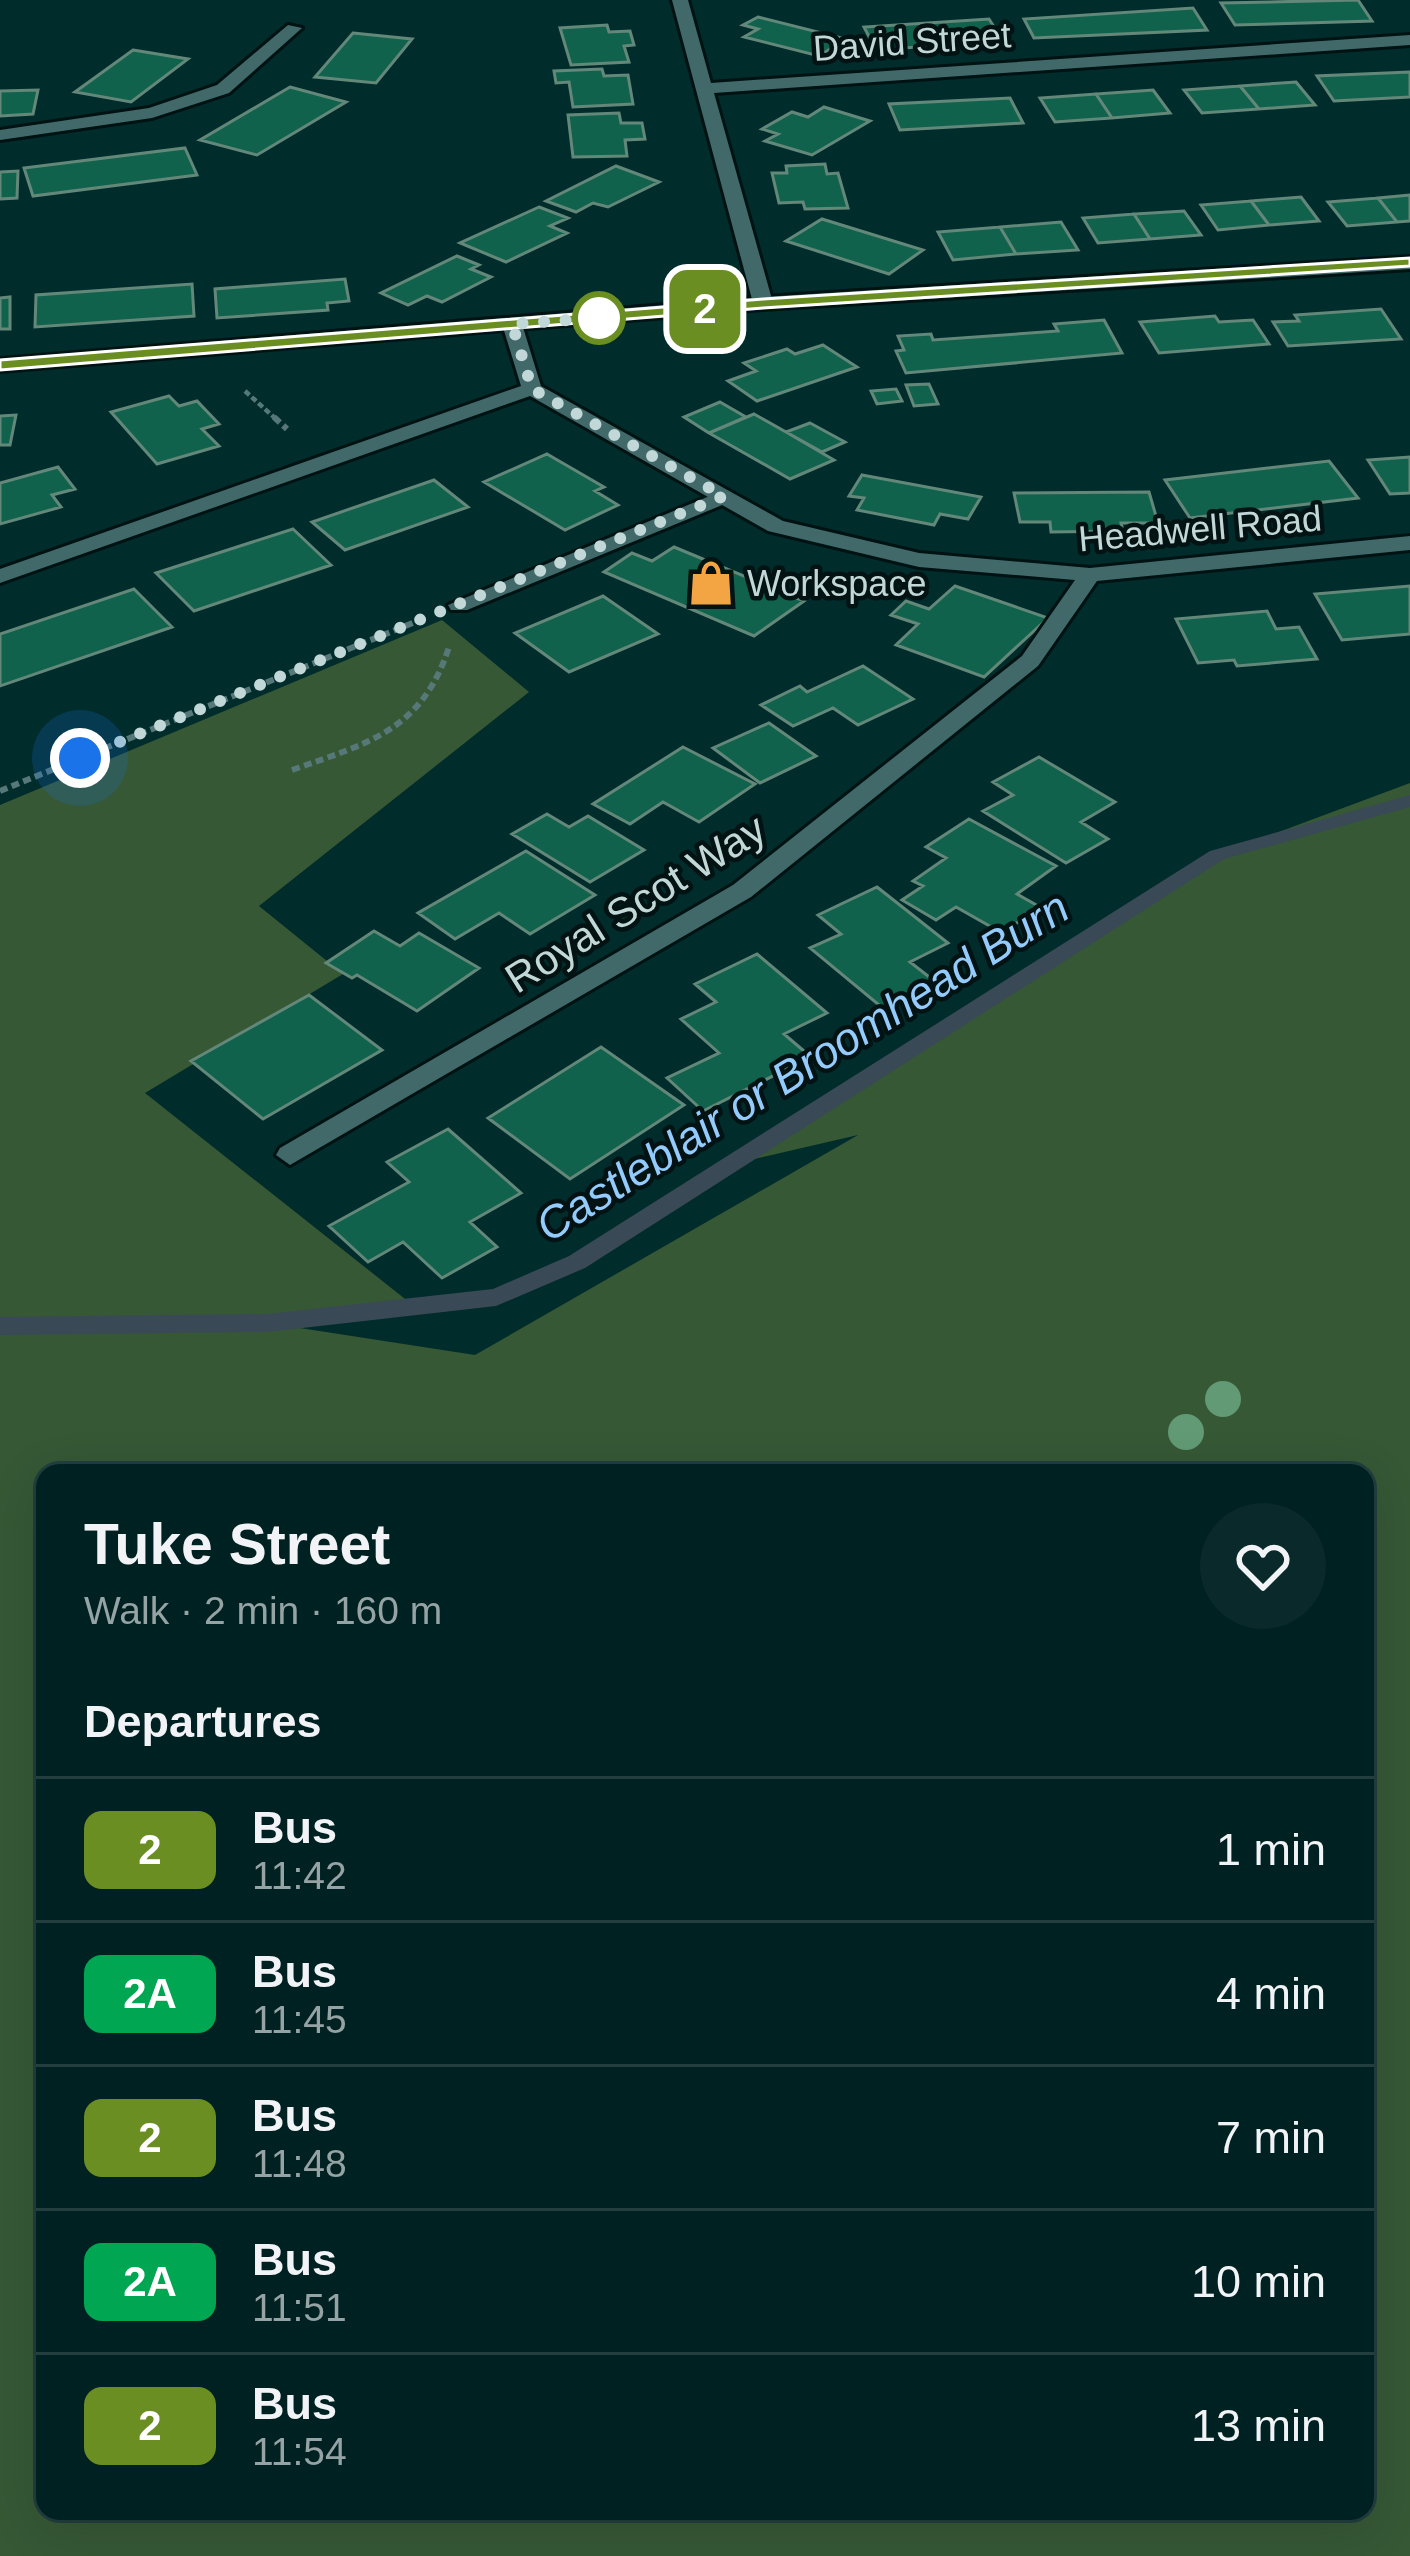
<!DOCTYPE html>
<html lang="en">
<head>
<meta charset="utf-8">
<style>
	:root { --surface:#002121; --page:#0a292a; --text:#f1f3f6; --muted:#95a3a5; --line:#223e3f }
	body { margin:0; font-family:Arial,sans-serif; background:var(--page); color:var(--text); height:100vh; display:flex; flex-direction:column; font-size:45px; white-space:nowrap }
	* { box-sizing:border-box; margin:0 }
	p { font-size:39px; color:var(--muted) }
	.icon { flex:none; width:66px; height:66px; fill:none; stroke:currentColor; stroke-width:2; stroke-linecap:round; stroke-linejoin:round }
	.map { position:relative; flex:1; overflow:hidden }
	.panel { position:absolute; left:36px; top:1464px; width:1338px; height:1056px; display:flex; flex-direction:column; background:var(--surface); border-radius:24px; box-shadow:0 12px 48px #0002,0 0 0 3px var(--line) }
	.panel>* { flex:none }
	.badge { padding:0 24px; border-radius:18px; font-size:42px; line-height:78px }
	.you { position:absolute; width:60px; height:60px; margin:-30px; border:9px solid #fff; border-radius:50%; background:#1a73e8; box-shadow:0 0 0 18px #1a73e833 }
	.map>.badge { position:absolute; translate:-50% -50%; box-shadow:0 0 0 6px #fff }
	h2 { padding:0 48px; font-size:45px; line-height:108px }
	.round { display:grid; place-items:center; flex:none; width:126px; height:126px; border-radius:63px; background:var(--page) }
	.headline { display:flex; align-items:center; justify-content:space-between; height:204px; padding:0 48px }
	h1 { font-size:57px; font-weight:700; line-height:90px }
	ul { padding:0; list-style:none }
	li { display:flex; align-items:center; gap:36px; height:144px; padding:0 48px; border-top:3px solid var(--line) }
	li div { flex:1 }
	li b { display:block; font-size:45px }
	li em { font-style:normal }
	li .badge { min-width:132px; font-weight:700; text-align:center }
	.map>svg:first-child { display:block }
	.green { fill:#365835; fill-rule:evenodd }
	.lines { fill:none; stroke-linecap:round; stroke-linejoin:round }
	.stream { fill:#3a4956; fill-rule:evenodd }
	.building { fill:#11624c; stroke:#638779; stroke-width:3 }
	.service-casing { stroke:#011212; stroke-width:6 }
	.minor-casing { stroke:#011212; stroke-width:6 }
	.tertiary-casing { stroke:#011212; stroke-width:6 }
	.path-far1 { stroke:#567878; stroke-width:4.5; stroke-dasharray:6 3; stroke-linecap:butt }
	.path { stroke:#567878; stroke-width:6; stroke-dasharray:8 4.5; stroke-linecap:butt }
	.service { fill:#416969; fill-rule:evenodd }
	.minor { fill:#416969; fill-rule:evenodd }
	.tertiary { fill:#416969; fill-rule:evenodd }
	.tree { fill:#629a75 }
	.line { fill:#6b8e23; stroke:#fff; stroke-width:3 }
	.walk { stroke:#c2d7d7; stroke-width:12; stroke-dasharray:0 21.6 }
	.stop-dot { fill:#fff; stroke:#6b8e23; stroke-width:6 }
	.labels { text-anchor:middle; stroke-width:9; stroke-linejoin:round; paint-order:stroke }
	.far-street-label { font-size:36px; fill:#c2d7d7; stroke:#031212 }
	.far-poi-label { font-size:36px; fill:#c2d7d7; stroke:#031212; text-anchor:start }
	.street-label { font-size:42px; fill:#c2d7d7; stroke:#031212 }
	.water-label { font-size:45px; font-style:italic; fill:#93cbfc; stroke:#031212 }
</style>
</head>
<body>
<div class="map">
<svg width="1410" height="2556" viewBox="0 0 1410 2556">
	<rect width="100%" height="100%" fill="#002c2c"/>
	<path class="green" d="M442,620L529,692L259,906L343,974L145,1093L414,1306L274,1324L475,1355L858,1135L729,1165L1217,855L1410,783V2556H0V805ZM45,1473H1365V2511H45Z"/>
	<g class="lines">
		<path class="stream" d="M1410,795V807L1224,859L585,1268L496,1306L267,1332L0,1335V1317L267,1314L493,1289L569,1256L1210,851Z"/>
	</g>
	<path class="building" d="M1358,0L1372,21L1235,25L1221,3Z
		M1193,8L1207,30L1034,38L1024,19Z
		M758,17L846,39L819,56L744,37L758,29L743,25Z
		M989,19L1003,41L876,50L864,27Z
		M607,25L609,32L630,31L634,45L624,46L629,62L571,65L560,28Z
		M353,33L412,39L376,83L315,77Z
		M133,50L188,59L131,102L75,92Z
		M602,69L604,76L628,75L633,104L573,107L569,82L556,83L554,71Z
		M1410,72V97L1334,101L1317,76Z
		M1296,82L1315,105L1259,109L1240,86Z
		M1240,86L1259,109L1202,113L1184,90Z
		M290,87L346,102L257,155L200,140Z
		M38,90L33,114L0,116V91Z
		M1153,90L1170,113L1112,118L1096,94Z
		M1096,94L1112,118L1055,122L1040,98Z
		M1010,98L1023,123L900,130L889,104Z
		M824,107L870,121L812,155L765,141L778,134L762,129L792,112L808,117Z
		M619,113L621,123H642L645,139L625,140L627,156L573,157L568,115Z
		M185,148L197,175L33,196L24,168Z
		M825,164L827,174L838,173L848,208L805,209L803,202L779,203L772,173H787L786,166Z
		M616,166L659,182L608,207L593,203L576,212L546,201Z
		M18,171L17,198L0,199V172Z
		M1410,195V221L1397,222L1378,198Z
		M1301,197L1319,221L1269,225L1251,201Z
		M1378,198L1397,222L1347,226L1328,202Z
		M1251,201L1269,225L1218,230L1201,205Z
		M539,207L568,218L550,226L567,233L506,262L460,243Z
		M1184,211L1201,235L1150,239L1134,214Z
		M1134,214L1150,239L1098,243L1083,218Z
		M822,219L923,250L889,274L786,241Z
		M1061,222L1078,250L1016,254L1000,227Z
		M1000,227L1016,254L953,260L938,232Z
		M457,256L479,265L471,269L491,277L442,302L427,296L408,305L381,293Z
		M345,279L349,301L327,303L328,310L217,318L215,289Z
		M192,284L194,316L35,327L36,295Z
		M10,297V329H0V298Z
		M1381,309L1401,339L1288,346L1273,322L1299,321L1295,315Z
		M1215,316L1219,322L1253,320L1269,344L1159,353L1140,322Z
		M1104,320L1122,353L906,373L896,351L904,350L898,336L931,334L933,340L1058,331L1054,324Z
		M823,345L857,367L757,401L728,381L756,371L744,363L787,349L795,354Z
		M929,384L938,404L914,406L906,385Z
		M896,389L902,401L877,404L871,391Z
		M169,396L179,406L197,401L219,424L202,429L219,446L157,464L111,412Z
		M720,402L746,417L709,433L684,417Z
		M754,414L786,432L834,460L790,479L709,433Z
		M16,415L10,445H0V416Z
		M810,423L845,442L822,452L786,432Z
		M547,454L604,487L595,491L618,505L565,530L484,482Z
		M1410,457V493L1390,494L1368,460Z
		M1329,461L1358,498L1190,518L1165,480Z
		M58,467L75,489L52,495L61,507L0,524V483Z
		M862,475L981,497L968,519L940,514L934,525L857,510L864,498L849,496Z
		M434,480L468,507L345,550L312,522Z
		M1149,492L1158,523H1121L1123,531L1051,532L1050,522H1020L1014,493Z
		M293,529L331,565L194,611L156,573Z
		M674,547L804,601L754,636L604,572L632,553L652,561Z
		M955,586L1048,618L984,677L896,645L918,624L891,615L906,601L929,609Z
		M1410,586V634L1342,640L1315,594Z
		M134,589L172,627L0,686V634Z
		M603,596L658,634L569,672L515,633Z
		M1267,611L1276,629L1299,627L1317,659L1237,666L1234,660L1198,663L1176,619Z
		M863,666L913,699L858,725L833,708L793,726L761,705L800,686L807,692Z
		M769,723L816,756L760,783L713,748Z
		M683,747L755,784L699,822L663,802L630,824L593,804Z
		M1039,757L1115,802L1081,822L1108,839L1066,863L983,811L1013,795L993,782Z
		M547,814L569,827L588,816L644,850L590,882L512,834Z
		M969,819L1056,866L1017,894L1040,907L1002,933L956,907L936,920L902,900L923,886L913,881L946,858L926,847Z
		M526,851L595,895L530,934L499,913L455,939L418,913Z
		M877,887L948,943L910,962L937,983L885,1010L810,948L841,934L818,915Z
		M374,931L400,946L419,933L479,968L417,1011L357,975L352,978L326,963Z
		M757,954L827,1013L784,1034L811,1057L703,1111L667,1078L719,1053L681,1019L716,1002L695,984Z
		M309,995L382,1050L263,1119L191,1061Z
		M601,1047L684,1105L570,1179L488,1118Z
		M448,1129L521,1193L470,1222L497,1247L442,1278L403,1242L368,1262L329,1226L409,1182L387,1162Z"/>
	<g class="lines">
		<g class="service-casing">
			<path id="service" d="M724,490L735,496L732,501L467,610H451L448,605Z"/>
		</g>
		<g class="minor-casing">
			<path id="minor" d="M672,0H688L711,83L1410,35V45L714,93L773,303L763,309L753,303Z
				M288,25L302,28L229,93L152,118L0,140V130L149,108L217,85Z
				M512,318L522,324L541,386L783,521L919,553L1090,568L1410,536V550L1097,581L1038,666L751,897L290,1165L276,1155L280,1148L733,885L1022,656L1075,580L919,567L768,531L530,396L0,583V569L521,386L502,324Z"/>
		</g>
		<g class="tertiary-casing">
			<path id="tertiary" d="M1410,257V269L763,309L0,371V359L763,297Z"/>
		</g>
		<path class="path-far1" d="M245,391L277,420"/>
		<path class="path" d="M274,417L287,429
			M292,770C368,743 422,731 449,647
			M0,791L415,622"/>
		<use href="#service" class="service"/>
		<use href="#minor" class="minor"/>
		<use href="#tertiary" class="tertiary"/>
	</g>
	<g class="tree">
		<circle cx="1223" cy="1399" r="18"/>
		<circle cx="1186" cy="1432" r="18"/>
	</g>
	<path class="line" d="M1410,258V266L763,308L0,370V360L763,299Z"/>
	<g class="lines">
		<path class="walk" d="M80,758L724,496L532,389L512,324L599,318"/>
	</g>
	<defs>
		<g id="shop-bare" transform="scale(3.6)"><path d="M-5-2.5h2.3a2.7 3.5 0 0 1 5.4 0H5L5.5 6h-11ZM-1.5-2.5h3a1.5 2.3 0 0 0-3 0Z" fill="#f3a443" stroke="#031212" stroke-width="2.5" paint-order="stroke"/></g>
	</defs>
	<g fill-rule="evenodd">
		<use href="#shop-bare" x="711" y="583"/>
	</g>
	<circle class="stop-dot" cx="599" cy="318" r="24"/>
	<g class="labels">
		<g class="far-street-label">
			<text transform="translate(912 41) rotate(-4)" y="13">David Street</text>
			<text transform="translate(1200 528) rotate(-5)" y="13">Headwell Road</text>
		</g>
		<g class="far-poi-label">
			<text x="747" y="596">Workspace</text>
		</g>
		<g class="street-label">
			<text transform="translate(635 903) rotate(-32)" y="15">Royal Scot Way</text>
		</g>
		<g class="water-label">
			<text transform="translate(802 1066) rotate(-32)" y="16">Castleblair or Broomhead Burn</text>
		</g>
	</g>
</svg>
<div class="you" style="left:80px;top:758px"></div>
<b class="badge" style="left:705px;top:309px;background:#6b8e23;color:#fff">2</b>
<section class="panel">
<div class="headline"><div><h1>Tuke Street</h1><p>Walk · 2 min · 160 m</p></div><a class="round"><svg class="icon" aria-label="heart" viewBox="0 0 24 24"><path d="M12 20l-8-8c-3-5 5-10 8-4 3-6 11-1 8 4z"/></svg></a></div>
<h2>Departures</h2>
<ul>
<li><span class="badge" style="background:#6b8e23;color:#fff">2</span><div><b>Bus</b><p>11:42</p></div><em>1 min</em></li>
<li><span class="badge" style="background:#00a651;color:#fff">2A</span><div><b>Bus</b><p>11:45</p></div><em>4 min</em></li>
<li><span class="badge" style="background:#6b8e23;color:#fff">2</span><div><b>Bus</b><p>11:48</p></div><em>7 min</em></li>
<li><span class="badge" style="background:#00a651;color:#fff">2A</span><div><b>Bus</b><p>11:51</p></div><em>10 min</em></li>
<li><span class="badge" style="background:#6b8e23;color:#fff">2</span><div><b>Bus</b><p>11:54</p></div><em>13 min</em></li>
</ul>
</section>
</div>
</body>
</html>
